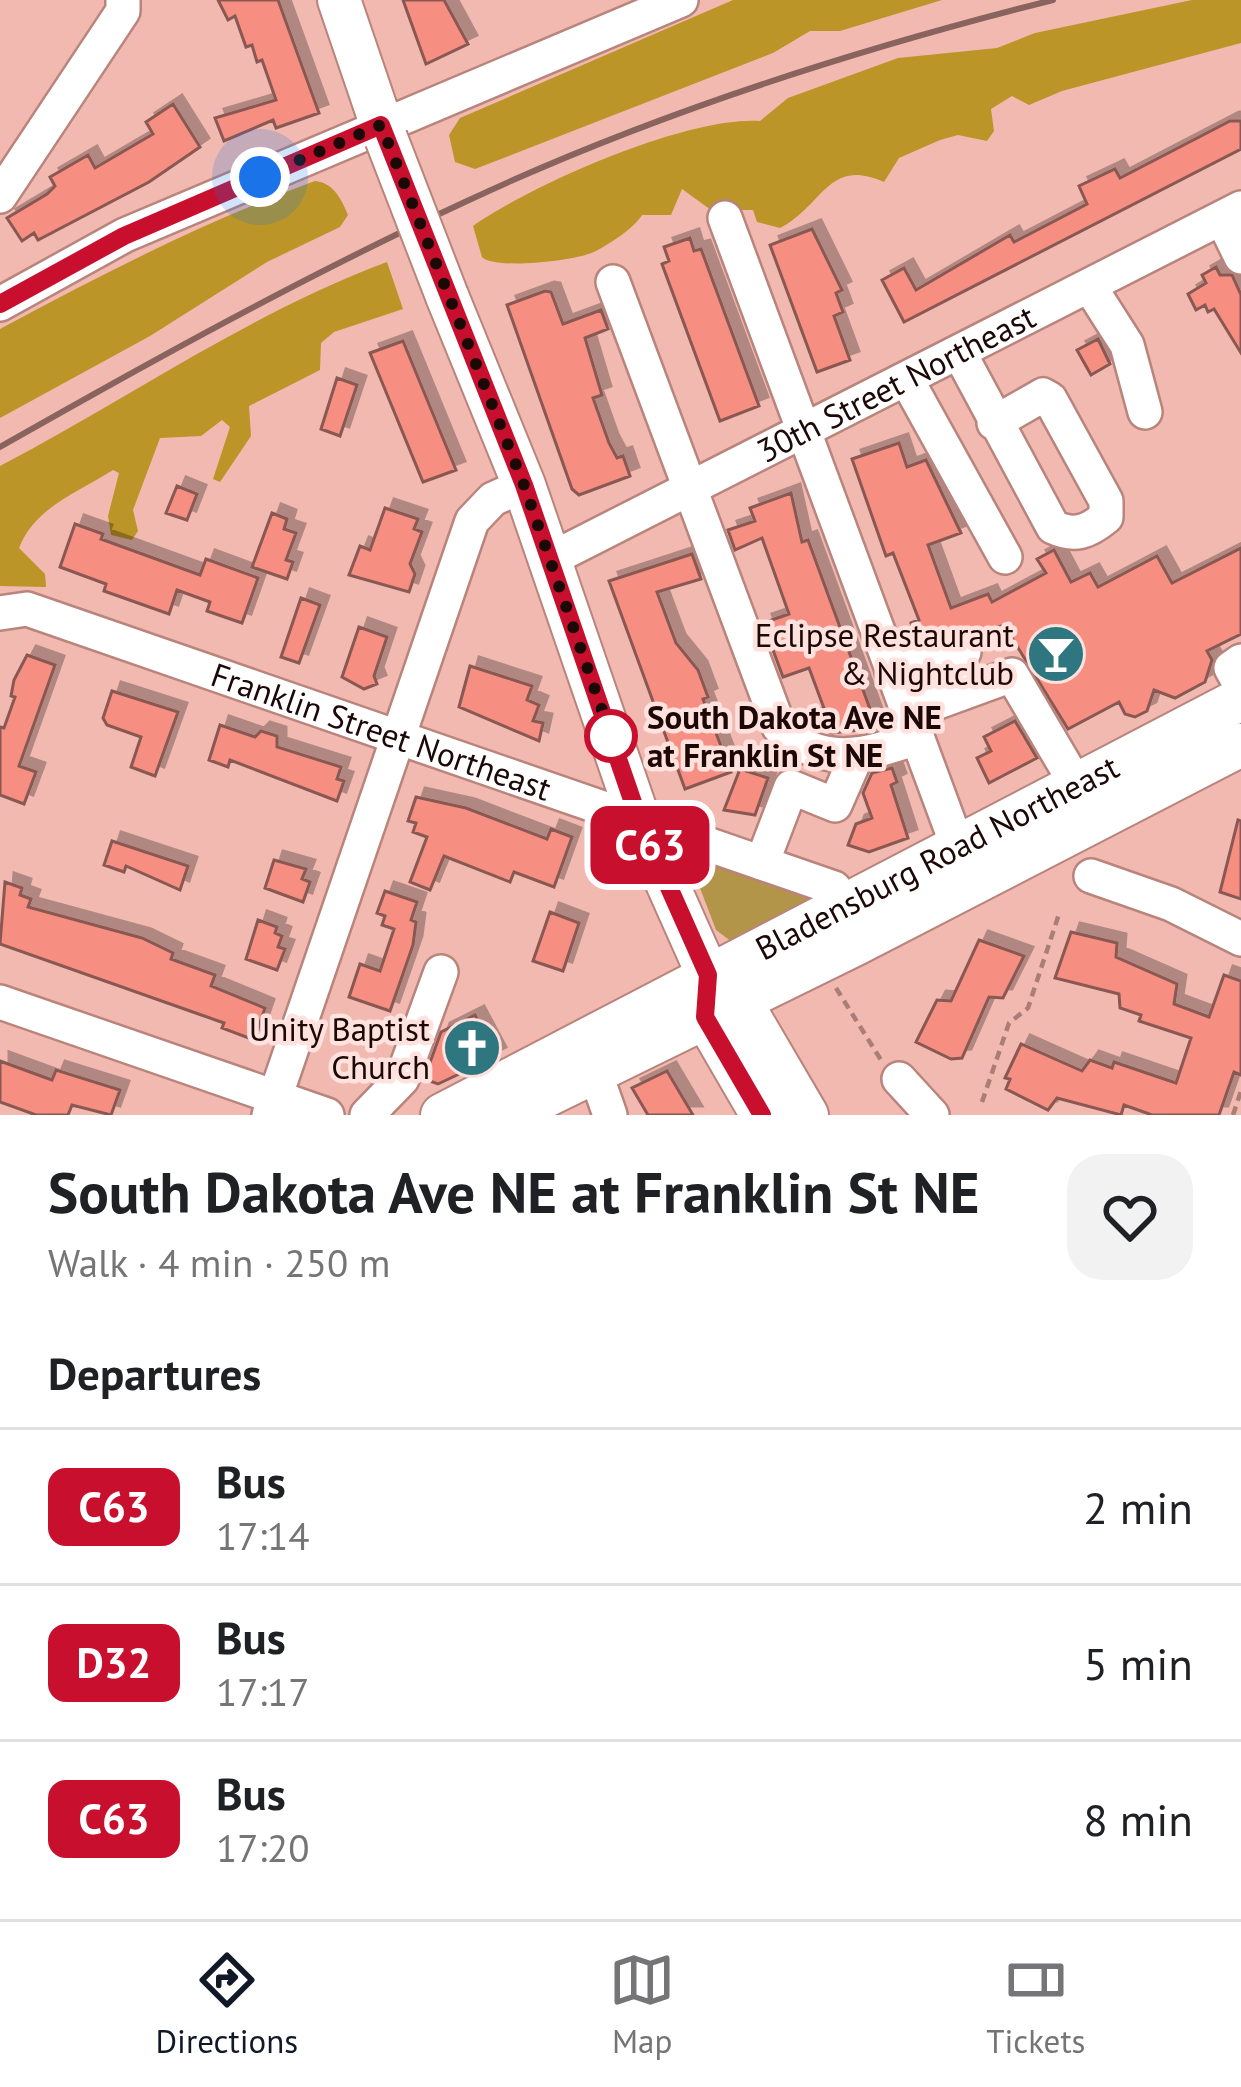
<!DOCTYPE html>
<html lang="en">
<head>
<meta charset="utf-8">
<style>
	:root { --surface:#fff; --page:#f2f2f2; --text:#202124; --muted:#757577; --line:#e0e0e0; --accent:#111827 }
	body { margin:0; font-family:"PT Sans",sans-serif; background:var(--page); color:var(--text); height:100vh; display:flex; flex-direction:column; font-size:45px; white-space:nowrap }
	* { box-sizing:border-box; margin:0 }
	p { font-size:39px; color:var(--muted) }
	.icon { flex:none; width:66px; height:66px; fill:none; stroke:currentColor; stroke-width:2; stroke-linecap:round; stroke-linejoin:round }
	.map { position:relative; height:1115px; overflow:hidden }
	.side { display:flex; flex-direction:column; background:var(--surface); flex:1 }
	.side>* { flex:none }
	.badge { padding:0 24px; border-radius:18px; font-size:42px; line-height:78px }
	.you { position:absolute; width:60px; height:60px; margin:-30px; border:9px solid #fff; border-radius:50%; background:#1a73e8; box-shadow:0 0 0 18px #1a73e833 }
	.map>.badge { position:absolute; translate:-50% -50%; box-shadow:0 0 0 6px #fff }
	h2 { padding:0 48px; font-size:45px; line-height:108px }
	.round { display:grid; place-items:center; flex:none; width:126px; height:126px; border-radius:36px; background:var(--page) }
	.headline { display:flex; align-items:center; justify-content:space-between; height:204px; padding:0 48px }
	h1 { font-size:57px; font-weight:600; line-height:90px }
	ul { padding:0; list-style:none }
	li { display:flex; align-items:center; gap:36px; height:156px; padding:0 48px; border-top:3px solid var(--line) }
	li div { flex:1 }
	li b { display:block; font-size:45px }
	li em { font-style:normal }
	li .badge { min-width:132px; font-weight:700; text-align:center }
	.tab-bar { display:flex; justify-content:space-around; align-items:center; height:168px; border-top:3px solid var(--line); background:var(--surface); font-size:33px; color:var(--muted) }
	.tab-bar a { display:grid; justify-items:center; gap:6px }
	.tab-bar .active { color:var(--accent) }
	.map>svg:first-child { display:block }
	.green { fill:#b39549 }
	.forest { fill:#bb9527 }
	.building { fill:#f68f82; stroke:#8a5852; stroke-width:3; filter:url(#shadow) }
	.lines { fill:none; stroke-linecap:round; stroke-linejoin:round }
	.minor-casing { stroke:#b9847c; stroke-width:38 }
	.major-casing { stroke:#b9847c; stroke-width:46 }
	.path { stroke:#aa7e77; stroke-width:4.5; stroke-dasharray:9 6; stroke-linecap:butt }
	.minor { stroke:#fff; stroke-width:33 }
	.major { stroke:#fff; stroke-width:42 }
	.rail { stroke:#89635d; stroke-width:6 }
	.major-bridge-casing { stroke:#b9847c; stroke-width:46; stroke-linecap:butt }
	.major-bridge { stroke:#fff; stroke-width:42 }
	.line-casing { stroke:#fff; stroke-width:27 }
	.line { stroke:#c8102e; stroke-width:18 }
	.walk { stroke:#1c0907; stroke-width:12; stroke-dasharray:0 21.6 }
	.stop-dot { fill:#fff; stroke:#c8102e; stroke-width:6 }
	.labels { text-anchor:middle; stroke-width:9; stroke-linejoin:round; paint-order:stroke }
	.street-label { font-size:33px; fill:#1c0907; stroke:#ffe1dd }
	.poi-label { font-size:33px; fill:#1c0907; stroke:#ffe1dd; text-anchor:end }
	.stop-label { font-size:33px; font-weight:bold; fill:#1c0907; stroke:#ffe1dd; text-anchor:start }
</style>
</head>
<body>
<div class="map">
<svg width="1241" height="1115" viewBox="0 0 1241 1115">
	<defs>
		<filter id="shadow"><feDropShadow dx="9" dy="-9" stdDeviation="0" flood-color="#0004"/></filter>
	</defs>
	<rect width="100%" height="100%" fill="#f1b9b0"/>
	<path class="green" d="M701,857L806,894L810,904L732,942L716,930L692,867Z"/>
	<path class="forest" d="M733,0H942L840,31H810L773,53L475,169L455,162L449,135L460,118Z
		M1192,0H1241V43L1062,91L1029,105L1012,96L991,109L994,131L987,141L958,135L940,140L899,158L884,182C828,157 824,205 780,228L757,222L753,210H711L682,189L671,215H642C634,228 611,243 596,251C578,261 494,270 482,257L473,226C533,184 687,116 760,121L788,98L898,58L997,48L1035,33Z
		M315,181C333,182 342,200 348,215L340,227L267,262L150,336L0,418V329C102,274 206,221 315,181Z
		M387,262L403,309L334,332L321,343L320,370L249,406L251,436L220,482L213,479L230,427L222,420L201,436L160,438L133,510L138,531L132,540L111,535L108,516L119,473L113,470C77,493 35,507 19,548L45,574L46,587L0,586V466C129,398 250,313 387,262Z"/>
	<path class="building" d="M218,0H278L319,113L276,128L273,120L224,141L215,118L276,100L262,60L257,62L252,45L246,47L235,16L228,20Z
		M403,0H444L468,44L426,64Z
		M173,104L200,147L149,182L38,240L34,233L22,241L7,218L47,194L55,186L50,177L88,155L95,168L153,134L146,122Z
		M1230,121H1241V149L904,322L882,280L904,268L916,290L1010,235L1014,242L1087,204L1079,186L1115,169L1120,178Z
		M812,229L842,290L836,293L843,312L834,316L850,360L817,372L770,245Z
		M690,238L694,251L701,249L759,406L720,421L662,264L669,261L664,247Z
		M1216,267L1220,275H1232L1241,295V353L1214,309L1208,312L1205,305L1196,310L1188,294L1206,283L1202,275Z
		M545,291L551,292L563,324L601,310L608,329L585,338L602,395L593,398L609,443L617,458L623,456L630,476L579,495L572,489L507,305Z
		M1098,339L1110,364L1091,375L1077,350Z
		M403,341L456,470L423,482L370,353Z
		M337,378L357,385L340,436L321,429Z
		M899,443L907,467L926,460L961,533L928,545L951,608L988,594L992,602L1046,573L1037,559L1054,550L1071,582L1090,573L1098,587L1157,556L1172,583L1241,548V634L1207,651L1212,660L1205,682L1175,698L1154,690L1147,711L1135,717L1125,714L1119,702L1068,729L1004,625L976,635L960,632L918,643L911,623L919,620L893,553L886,556L852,459Z
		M177,486L197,494L187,520L166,513Z
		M791,493L802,542L808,540L877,728L832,733L805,721L825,711L809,668L783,677L763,623L789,614L762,538L735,550L728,530L755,521L750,508Z
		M385,508L418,519L414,529L422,532L410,564L415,574L409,592L349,575L360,546L370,550Z
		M272,513L287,519L284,529L296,533L286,560L293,562L287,579L252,567Z
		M75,524L103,534L101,539L200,575L206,559L258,578L242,623L207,611L210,602L177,590L169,614L104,591L106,584L60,567Z
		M692,554L701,579L657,592L676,643L698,670L708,697L703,699L731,772L685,789L609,581Z
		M301,598L320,605L299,663L281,657Z
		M359,627L387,637L374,676L377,684L364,689L342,677Z
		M27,655L55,665L19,766L36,772L24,804L0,795V727L4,728L15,697L11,696L14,680Z
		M470,666L532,686L527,700L539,705L533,721L543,723L539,741L459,707Z
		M112,691L178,712L155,776L131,767L141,737L107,725L103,718Z
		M1015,721L1037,758L989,783L977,758L991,751L984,737Z
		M220,725L255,737L261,731L277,736V747L341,767L337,779L344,781L337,801L230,760L228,767L209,760Z
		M892,768L897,782L891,785L908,838L869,852L848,845L856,824L872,818L863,793L872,773Z
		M740,769L768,778L755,815L724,810Z
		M416,797L466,808L547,839L551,829L572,837L554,887L514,872L510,882L444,856L430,890L410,882L427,837L413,832L416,823L408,821Z
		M1238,820L1241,821V899L1220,892Z
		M112,841L188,866L180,890L126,866L124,872L104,865Z
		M274,860L306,869L302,879L310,882L303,902L265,888Z
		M5,882L22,888L20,895L31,899L28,907L142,938L173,953L171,959L215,975L211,986L265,1008L254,1040L222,1028L224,1023L0,944Z
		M385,891L417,902L411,920L416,922L413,945L390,1011L349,997L360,964L380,971L394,929L382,925L385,916L377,913Z
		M550,912L579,923L563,971L533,961Z
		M258,920L277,927L275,933L282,936L278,947L285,949L277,970L246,959Z
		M1071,932L1117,943L1116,957L1177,984L1174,1004L1209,1017L1224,975L1241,981V1075L1234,1072L1219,1115H1152L1124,1105L1121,1115L1057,1098L1048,1110L1006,1089L1010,1079L1005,1078L1021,1044L1082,1071L1090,1060L1112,1068L1114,1062L1176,1083L1191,1038L1139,1021L1141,1015L1120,1008L1119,994L1055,978Z
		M979,940L1024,956L1003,998L989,997L962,1058L951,1059L916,1042L937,1000L951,1001Z
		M475,1015L497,1056L438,1084L424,1079L441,1032Z
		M0,1061L52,1080L56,1070L120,1090L111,1115L72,1105L68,1115H36L0,1102Z
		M667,1071L693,1115H648L632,1088Z"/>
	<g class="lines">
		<g class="minor-casing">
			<g id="minor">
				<path d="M0,196L123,11V0"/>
				<path d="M725,218L966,869"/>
				<path d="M1222,218L1241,257"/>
				<path d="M613,282L779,727C821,770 868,754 917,738"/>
				<path d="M1090,287L1127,345L1145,412"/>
				<path d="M0,304L125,235L681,0"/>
				<path d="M960,354L1053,527C1075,537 1088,532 1106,517V501L1050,399L1043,395L994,423"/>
				<path d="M908,382L1005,557"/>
				<path id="s1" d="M551,559L1241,208"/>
				<path id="s2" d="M0,613L27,609L834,888L856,921"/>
				<path d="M1241,661L1231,668L1241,686"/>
				<path d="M892,672L964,652"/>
				<path d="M908,713L1012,675L1076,784"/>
				<path d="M762,863L791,787L835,805L856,757"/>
				<path d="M1091,876L1171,904L1241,939"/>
				<path d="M0,1002L327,1115"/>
				<path d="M594,1069L610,1115"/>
				<path d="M899,1079L932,1115"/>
				<path d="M269,1115L472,521L493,499L524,485"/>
				<path d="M367,1115L402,1079L441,972"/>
			</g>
		</g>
		<g class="major-casing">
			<g id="major">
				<path d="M339,0L386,138"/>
				<path d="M447,296L524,485L639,820L708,975L705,1017L762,1115"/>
				<path d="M718,983L739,999L807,1115"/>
				<path id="s3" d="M442,1115L1241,699"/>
				<path d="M507,1115L856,944L1241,745"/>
			</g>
		</g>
		<path class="path" d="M836,988L881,1060
			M982,1102L1009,1023L1028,1008L1059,914
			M1233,1115L1241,1091"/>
		<use href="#minor" class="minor"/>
		<use href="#major" class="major"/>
		<path class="rail" d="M0,447C153,360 307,275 467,201C653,114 854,50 1053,0"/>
		<g class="major-bridge-casing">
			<path id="major-bridge" d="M386,138L447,296"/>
		</g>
		<use href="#major-bridge" class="major-bridge"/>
	</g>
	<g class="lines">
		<g class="line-casing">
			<path id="line" d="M0,304L124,236L381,125L524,485L639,820L708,975L705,1017L762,1115"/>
		</g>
		<use href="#line" class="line"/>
		<path class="walk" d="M260,177L381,125L524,485L611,736"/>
	</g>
	<defs>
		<g id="bar-disc" transform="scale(3)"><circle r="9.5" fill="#2e7680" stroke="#ffe1dd"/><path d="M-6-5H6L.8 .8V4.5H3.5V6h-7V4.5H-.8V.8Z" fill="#fff"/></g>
		<g id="church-disc" transform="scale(3)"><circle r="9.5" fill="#2e7680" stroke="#ffe1dd"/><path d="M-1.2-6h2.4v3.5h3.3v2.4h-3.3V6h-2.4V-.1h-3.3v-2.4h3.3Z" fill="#fff"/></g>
	</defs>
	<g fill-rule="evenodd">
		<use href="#bar-disc" x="1056" y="654"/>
		<use href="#church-disc" x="472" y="1048"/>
	</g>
	<circle class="stop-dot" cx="611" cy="736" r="24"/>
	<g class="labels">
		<g class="street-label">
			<text dy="12" stroke="none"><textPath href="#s1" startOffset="387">30th Street Northeast</textPath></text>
			<text dy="12" stroke="none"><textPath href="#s2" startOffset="402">Franklin Street Northeast</textPath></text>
			<text dy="12" stroke="none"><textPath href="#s3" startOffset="558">Bladensburg Road Northeast</textPath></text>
		</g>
		<g class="poi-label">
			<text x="1014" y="647">Eclipse Restaurant<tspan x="1014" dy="38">&amp; Nightclub</tspan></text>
			<text x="430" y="1041">Unity Baptist<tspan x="430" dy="38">Church</tspan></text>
		</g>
		<g class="stop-label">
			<text x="647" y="729">South Dakota Ave NE<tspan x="647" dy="38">at Franklin St NE</tspan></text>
		</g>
	</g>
</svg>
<div class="you" style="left:260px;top:177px"></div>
<b class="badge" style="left:650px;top:845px;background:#c8102e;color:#fff">C63</b>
</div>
<section class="side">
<div class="headline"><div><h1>South Dakota Ave NE at Franklin St NE</h1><p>Walk · 4 min · 250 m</p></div><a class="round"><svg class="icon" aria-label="heart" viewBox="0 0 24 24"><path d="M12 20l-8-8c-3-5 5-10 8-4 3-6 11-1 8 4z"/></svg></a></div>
<h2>Departures</h2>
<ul>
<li><span class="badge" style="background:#c8102e;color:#fff">C63</span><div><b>Bus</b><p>17:14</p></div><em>2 min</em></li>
<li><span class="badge" style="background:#c8102e;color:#fff">D32</span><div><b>Bus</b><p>17:17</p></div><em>5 min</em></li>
<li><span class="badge" style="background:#c8102e;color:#fff">C63</span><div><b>Bus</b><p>17:20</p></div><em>8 min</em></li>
</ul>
</section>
<nav class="tab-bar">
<a class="active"><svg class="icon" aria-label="directions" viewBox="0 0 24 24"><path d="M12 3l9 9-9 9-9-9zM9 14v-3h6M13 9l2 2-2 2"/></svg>Directions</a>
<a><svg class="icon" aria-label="map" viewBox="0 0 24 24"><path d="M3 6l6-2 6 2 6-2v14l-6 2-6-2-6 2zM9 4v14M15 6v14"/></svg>Map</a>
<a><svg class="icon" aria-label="tickets" viewBox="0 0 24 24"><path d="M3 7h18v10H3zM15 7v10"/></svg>Tickets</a>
</nav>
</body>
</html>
